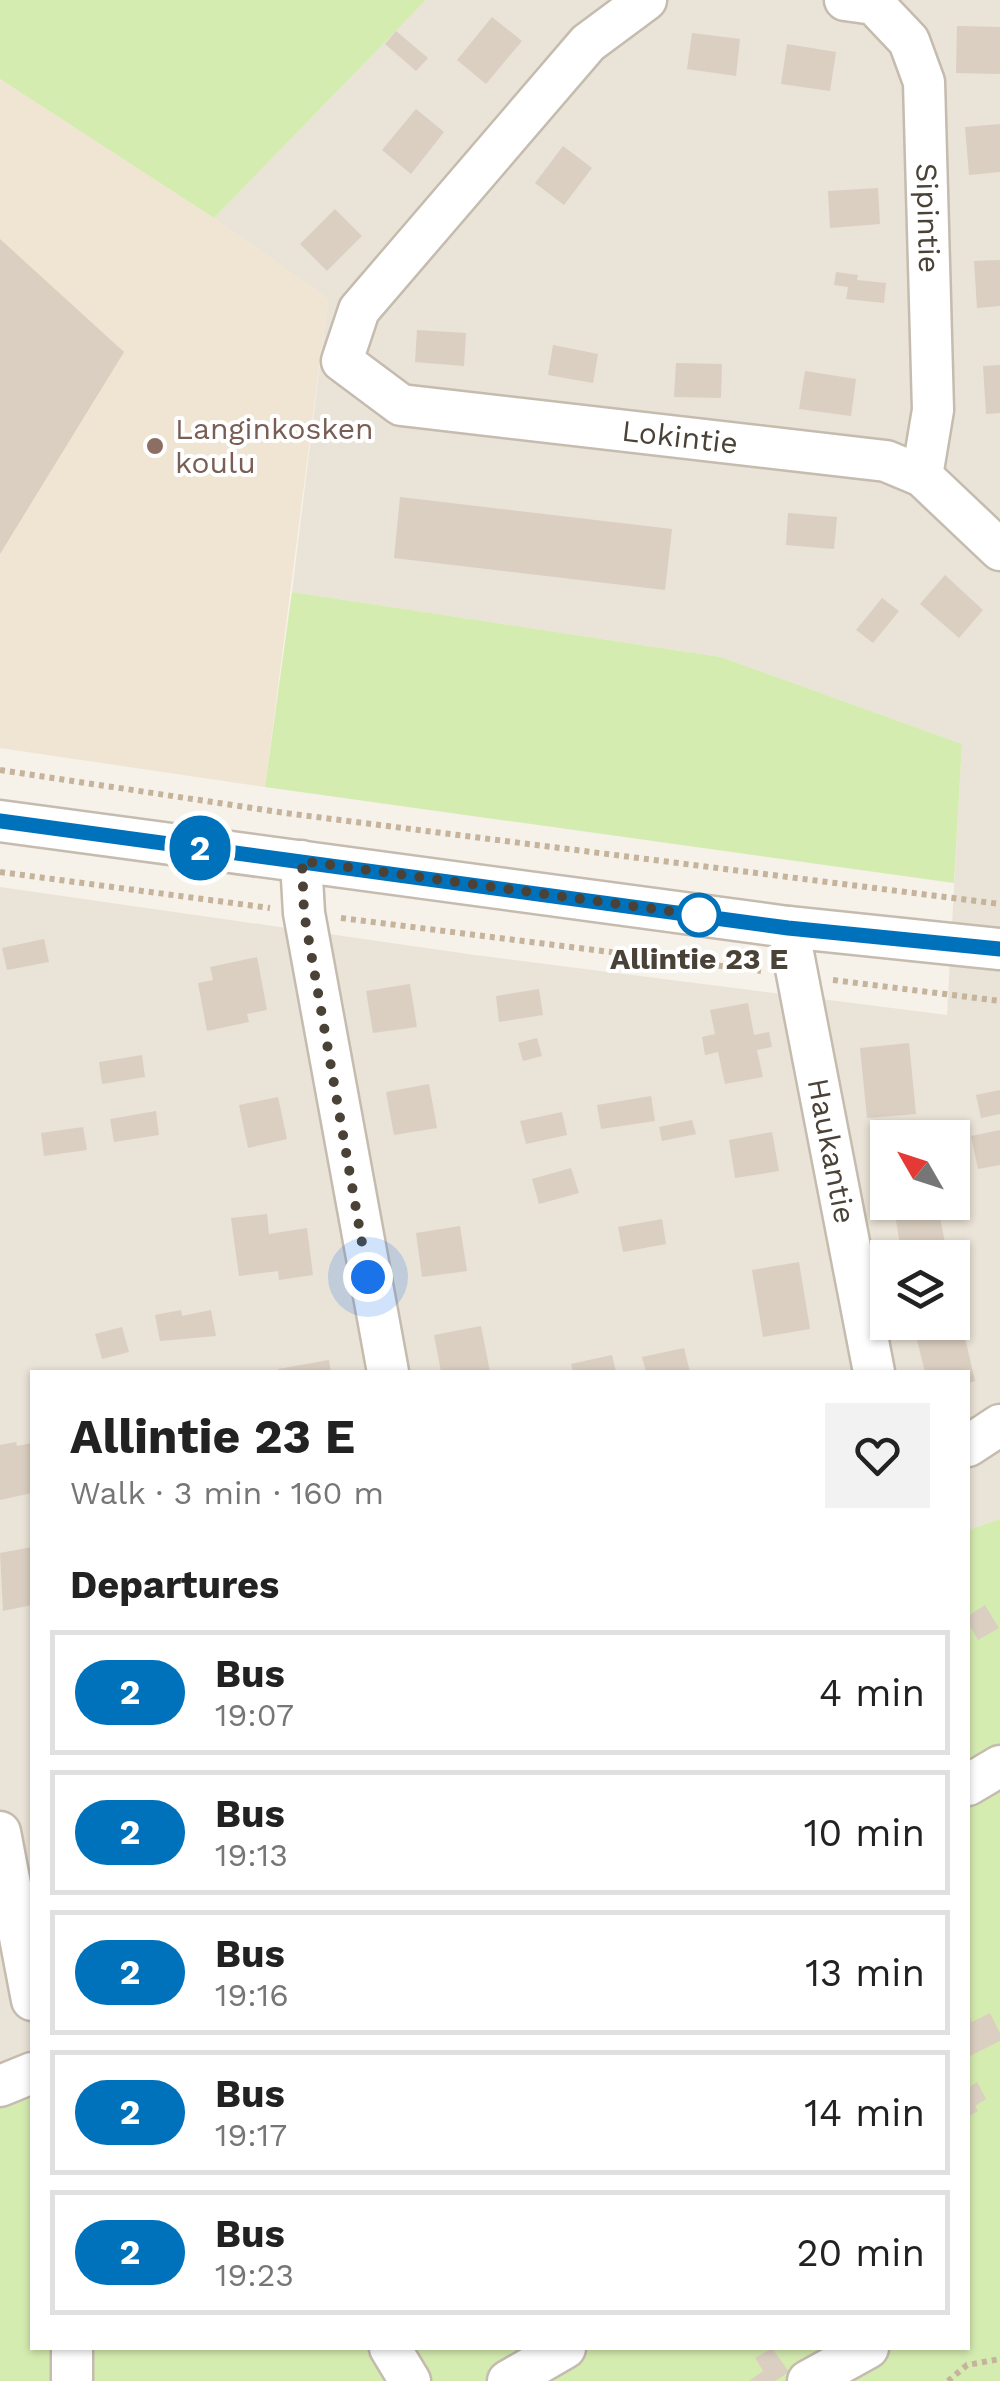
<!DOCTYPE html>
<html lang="en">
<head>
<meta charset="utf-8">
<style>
	:root { --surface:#fff; --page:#f2f2f2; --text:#222; --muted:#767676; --line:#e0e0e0 }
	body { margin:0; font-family:"Work Sans",sans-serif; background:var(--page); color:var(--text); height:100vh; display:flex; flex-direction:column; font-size:38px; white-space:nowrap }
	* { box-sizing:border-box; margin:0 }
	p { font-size:32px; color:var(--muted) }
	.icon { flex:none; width:55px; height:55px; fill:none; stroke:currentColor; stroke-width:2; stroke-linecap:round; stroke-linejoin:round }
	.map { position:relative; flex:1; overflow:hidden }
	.sheet { position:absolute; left:30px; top:1370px; width:940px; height:980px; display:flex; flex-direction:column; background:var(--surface); border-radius:0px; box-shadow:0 2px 8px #0004 }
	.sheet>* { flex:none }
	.badge { padding:0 20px; border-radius:32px; font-size:35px; line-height:65px }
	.needle { width:65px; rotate:309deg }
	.fabs { position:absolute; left:870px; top:1120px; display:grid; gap:20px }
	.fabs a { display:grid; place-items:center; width:100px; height:100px; border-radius:0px; background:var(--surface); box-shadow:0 2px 8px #0004; font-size:50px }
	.you { position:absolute; width:50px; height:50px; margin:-25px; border:8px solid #fff; border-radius:50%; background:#1a73e8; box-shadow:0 0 0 15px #1a73e833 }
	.map>.badge { position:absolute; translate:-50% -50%; box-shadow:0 0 0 5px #fff }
	h2 { padding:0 40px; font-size:38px; line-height:90px }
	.round { display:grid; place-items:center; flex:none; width:105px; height:105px; border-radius:0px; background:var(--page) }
	.headline { display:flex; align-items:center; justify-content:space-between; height:170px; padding:0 40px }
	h1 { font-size:48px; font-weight:700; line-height:75px }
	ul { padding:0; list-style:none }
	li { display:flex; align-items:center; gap:30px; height:125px; margin:0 20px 15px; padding:0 20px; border:5px solid var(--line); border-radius:0px }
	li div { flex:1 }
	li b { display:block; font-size:38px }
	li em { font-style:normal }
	li .badge { min-width:110px; font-weight:700; text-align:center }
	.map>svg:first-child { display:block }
	.residential { fill:#eae3d7; fill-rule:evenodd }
	.education { fill:#efe5d2 }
	.green { fill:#d5ecb0 }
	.building { fill:#dbcfc1 }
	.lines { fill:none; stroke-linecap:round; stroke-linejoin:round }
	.minor-casing { stroke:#c5bbae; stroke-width:45 }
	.path { stroke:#c5b39b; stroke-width:6; stroke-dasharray:5 5; stroke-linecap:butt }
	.minor { stroke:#fff; stroke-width:40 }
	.line-casing { stroke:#fff; stroke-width:22 }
	.line { stroke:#0072bc; stroke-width:15 }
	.walk { stroke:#4a4137; stroke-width:10; stroke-dasharray:0 18 }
	.education-dot { fill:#8d6e63; stroke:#fff; stroke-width:4 }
	.stop-dot { fill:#fff; stroke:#0072bc; stroke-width:5 }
	.labels { text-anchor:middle; stroke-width:8; stroke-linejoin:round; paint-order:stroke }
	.street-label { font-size:30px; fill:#4a4137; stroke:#fff }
	.education-label { font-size:30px; fill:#785e54; stroke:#fff; text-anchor:start }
	.stop-label { font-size:30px; font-weight:bold; fill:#4a4137; stroke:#fff }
</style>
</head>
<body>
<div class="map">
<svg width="1000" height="2381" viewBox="0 0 1000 2381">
	<rect width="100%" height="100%" fill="#f6f1e9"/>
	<path class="residential" d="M426,0H1000V1519L968,1530V1372H32V2095L0,2107V887L475,955L947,1015L962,744L721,657L292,592L328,299L214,218ZM888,1138H952V1202H888ZM888,1258H952V1322H888Z"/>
	<path class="education" d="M0,79L214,218L328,299L265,787L0,748Z"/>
	<path class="green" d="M0,0H426L214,218L0,79Z
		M292,592L721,657L962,744L954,883L265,787Z
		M1000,1519V2381H423L404,2348H968V1530Z
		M32,2095V2348H372L391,2381H0V2107Z"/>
	<path class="building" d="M492,17L522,41L486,84L457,60Z
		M957,26L1000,27V74L956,73Z
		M396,31L428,58L416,71L385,44Z
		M692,33L740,39L736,76L687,69Z
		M787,44L836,52L830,91L781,84Z
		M416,109L444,132L411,174L382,150Z
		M1000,124V172L969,175L965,127Z
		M563,146L592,168L564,205L535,183Z
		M878,188L880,224L830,228L828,191Z
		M335,209L362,236L327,271L300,244Z
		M0,239L124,352L0,554Z
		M1000,260V306L977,308L974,261Z
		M836,272L858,275L857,280L886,283L884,303L846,299L848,287L834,285Z
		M417,330L466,333L464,366L415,362Z
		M553,345L598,354L593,383L548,375Z
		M676,363L722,364L721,398L674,397Z
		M1000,365V413L986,414L983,366Z
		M805,371L856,379L851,416L799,409Z
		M400,497L672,529L665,590L394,558Z
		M788,513L837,517L834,549L786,545Z
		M945,575L983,610L959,638L920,604Z
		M882,598L899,611L873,643L856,630Z
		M44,939L49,962L7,970L2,948Z
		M257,957L267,1010L247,1014L249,1022L207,1031L198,983L213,980L210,967Z
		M410,984L417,1027L373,1033L366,991Z
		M539,989L543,1015L499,1022L496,996Z
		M748,1003L754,1035L769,1032L772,1047L757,1050L763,1077L725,1084L718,1052L705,1055L702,1037L715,1034L710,1010Z
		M537,1038L542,1056L523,1061L518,1043Z
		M909,1043L916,1114L867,1118L860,1048Z
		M142,1055L145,1077L102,1084L99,1062Z
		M429,1084L437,1128L394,1135L386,1092Z
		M1000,1090V1114L981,1118L976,1095Z
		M651,1096L655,1121L601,1129L597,1105Z
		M278,1097L287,1139L248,1148L239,1105Z
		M156,1111L159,1135L114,1142L110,1119Z
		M562,1112L567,1135L526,1144L520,1121Z
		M692,1120L696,1134L662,1141L659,1127Z
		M83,1127L87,1150L44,1156L41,1133Z
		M1000,1130V1165L978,1169L971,1136Z
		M772,1132L779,1171L735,1178L729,1140Z
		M571,1168L579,1193L539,1204L532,1179Z
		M893,1202H937L945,1243L901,1251Z
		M267,1214L269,1234L307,1228L313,1275L279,1280L278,1271L239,1276L231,1218Z
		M662,1219L666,1244L623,1252L618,1227Z
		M460,1226L467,1271L422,1277L416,1233Z
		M799,1262L810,1329L763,1337L752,1270Z
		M181,1310L182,1316L211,1310L216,1336L160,1341L155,1315Z
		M962,1325L975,1381L968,1383V1372H925L916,1336Z
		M481,1326L490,1372H441L434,1335Z
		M122,1327L129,1352L102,1359L95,1334Z
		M684,1348L690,1372H646L642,1357Z
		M612,1355L616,1372H573L571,1364Z
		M329,1360L331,1372H278V1369Z
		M16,1442L17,1446L32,1443V1493L0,1500V1445Z
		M32,1547V1605L3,1611L0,1553Z
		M985,1605L999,1628L978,1640L968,1623V1616Z
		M968,2012L972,2022L990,2013L1000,2033V2041L968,2057Z
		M977,2082L986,2099L975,2106L978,2111L968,2117V2088Z
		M772,2348L789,2372L775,2381H749L763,2371L755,2358Z"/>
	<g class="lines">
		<g class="minor-casing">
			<g id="minor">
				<path id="s1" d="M646,0L588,43L359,310L342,361L401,405L886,461L922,476L1000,550"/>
				<path id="s2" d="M845,0L874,4L909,41L924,82L933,410L922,476"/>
				<path d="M0,821L788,927L1000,949"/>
				<path d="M301,861L304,913L388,1372"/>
				<path id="s3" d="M788,927L874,1372"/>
				<path d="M968,1446L1000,1425"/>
				<path d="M968,1785L1000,1766"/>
				<path d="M0,1832L32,2000"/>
				<path d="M0,2086L32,2073"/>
				<path d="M72,2348V2381"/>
				<path d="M390,2348L410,2381"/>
				<path d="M508,2381L565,2348"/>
				<path d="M808,2381L868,2348"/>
			</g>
		</g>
		<path class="path" d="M0,770L285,813L1000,904
			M0,872L270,908
			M341,918L761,971
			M833,980L1000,1001
			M948,2381L967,2365L1000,2359"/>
		<use href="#minor" class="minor"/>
	</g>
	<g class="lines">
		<g class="line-casing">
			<path id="line" d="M0,821L788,928L1000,949"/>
		</g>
		<use href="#line" class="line"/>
		<path class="walk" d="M368,1277L304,913L302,861L713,917L699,915"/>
	</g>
	<circle class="education-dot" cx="155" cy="446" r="10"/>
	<circle class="stop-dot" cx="699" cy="915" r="20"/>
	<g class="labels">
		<g class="street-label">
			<text dy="10" stroke="none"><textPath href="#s2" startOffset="260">Sipintie</textPath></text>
			<text dy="10" stroke="none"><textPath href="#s1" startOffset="832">Lokintie</textPath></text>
			<text dy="10" stroke="none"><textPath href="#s3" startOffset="228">Haukantie</textPath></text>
		</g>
		<g class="education-label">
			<text x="175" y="439">Langinkosken<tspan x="175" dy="34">koulu</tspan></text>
		</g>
		<g class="stop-label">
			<text x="699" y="969">Allintie 23 E</text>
		</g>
	</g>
</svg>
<div class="fabs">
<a><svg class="needle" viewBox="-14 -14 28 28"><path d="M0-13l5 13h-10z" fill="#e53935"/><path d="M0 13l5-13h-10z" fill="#767676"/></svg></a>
<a><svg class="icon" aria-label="layers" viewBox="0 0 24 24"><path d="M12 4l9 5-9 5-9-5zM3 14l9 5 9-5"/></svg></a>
</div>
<div class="you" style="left:368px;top:1277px"></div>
<b class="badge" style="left:200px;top:848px;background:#0072bc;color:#fff">2</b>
<section class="sheet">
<div class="headline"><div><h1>Allintie 23 E</h1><p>Walk · 3 min · 160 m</p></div><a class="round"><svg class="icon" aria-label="heart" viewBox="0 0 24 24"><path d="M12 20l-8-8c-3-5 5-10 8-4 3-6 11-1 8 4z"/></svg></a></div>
<h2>Departures</h2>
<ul>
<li><span class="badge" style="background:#0072bc;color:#fff">2</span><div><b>Bus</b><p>19:07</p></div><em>4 min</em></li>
<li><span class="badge" style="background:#0072bc;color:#fff">2</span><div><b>Bus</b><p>19:13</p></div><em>10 min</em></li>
<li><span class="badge" style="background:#0072bc;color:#fff">2</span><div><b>Bus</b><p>19:16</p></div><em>13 min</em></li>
<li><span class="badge" style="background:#0072bc;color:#fff">2</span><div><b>Bus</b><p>19:17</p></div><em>14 min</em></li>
<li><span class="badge" style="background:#0072bc;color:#fff">2</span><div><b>Bus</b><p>19:23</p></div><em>20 min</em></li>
</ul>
</section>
</div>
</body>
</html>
